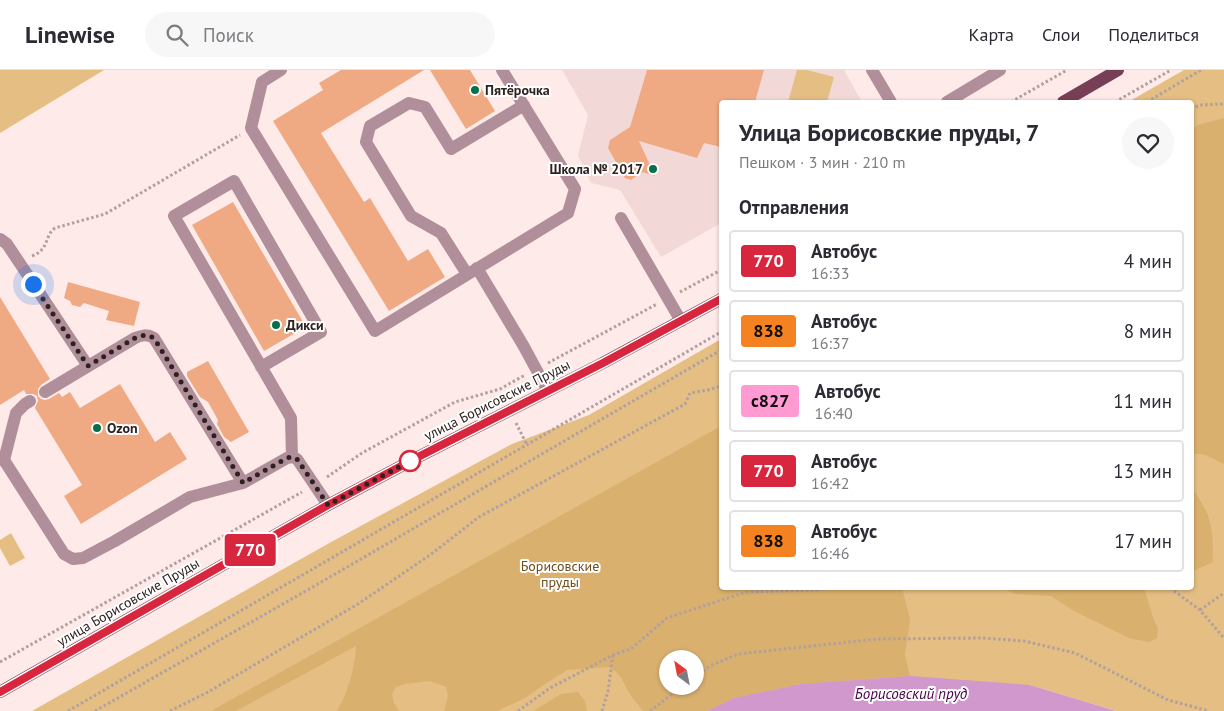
<!DOCTYPE html>
<html lang="ru">
<head>
<meta charset="utf-8">
<style>
	:root { --surface:#fff; --page:#f7f7f7; --text:#2b2b33; --muted:#7c7c81; --line:#e1e1e2 }
	body { margin:0; font-family:"PT Sans",sans-serif; background:var(--page); color:var(--text); height:100vh; display:flex; flex-direction:column; font-size:19px; white-space:nowrap }
	* { box-sizing:border-box; margin:0 }
	p { font-size:16px; color:var(--muted) }
	.icon { flex:none; width:28px; height:28px; fill:none; stroke:currentColor; stroke-width:2; stroke-linecap:round; stroke-linejoin:round }
	.map { position:relative; flex:1; overflow:hidden }
	.panel { position:absolute; left:719px; top:30px; width:475px; height:490px; display:flex; flex-direction:column; background:var(--surface); border-radius:5px; box-shadow:0 1px 4px #0004 }
	.panel>* { flex:none }
	.badge { padding:0 10px; border-radius:4px; font-size:18px; line-height:32px }
	.needle { width:32px; rotate:328deg }
	.tools { position:absolute; left:659px; top:580px; display:grid; gap:10px }
	.tools a { display:grid; place-items:center; width:45px; height:45px; border-radius:50%; background:var(--surface); box-shadow:0 1px 4px #0004; font-size:25px }
	.you { position:absolute; width:25px; height:25px; margin:-12px; border:4px solid #fff; border-radius:50%; background:#1a73e8; box-shadow:0 0 0 8px #1a73e833 }
	.map>.badge { position:absolute; translate:-50% -50%; box-shadow:0 0 0 2px #fff }
	h2 { padding:0 20px; font-size:19px; line-height:45px }
	.round { display:grid; place-items:center; flex:none; width:52px; height:52px; border-radius:26px; background:var(--page) }
	.summary { display:flex; align-items:center; justify-content:space-between; height:85px; padding:0 20px }
	h1 { font-size:24px; font-weight:600; line-height:38px }
	ul { padding:0; list-style:none }
	li { display:flex; align-items:center; gap:15px; height:62px; margin:0 10px 8px; padding:0 10px; border:2px solid var(--line); border-radius:5px }
	li div { flex:1 }
	li b { display:block; font-size:19px }
	li em { font-style:normal }
	li .badge { min-width:55px; font-weight:700; text-align:center }
	header { display:flex; align-items:center; gap:30px; box-sizing:border-box; height:70px; padding:0 25px; background:var(--surface); border-bottom:1px solid var(--line) }
	header strong { font-size:24px }
	nav { display:flex; gap:28px; margin-inline-start:auto; font-size:18px }
	.search { width:350px; height:45px; background:var(--page); display:flex; align-items:center; gap:12px; box-sizing:border-box; padding:0 18px; border-radius:28px; color:var(--muted); font-size:19px }
	.map>svg:first-child { display:block }
	.built { fill:#f2d9d7 }
	.green { fill:#e4be83; fill-rule:evenodd }
	.forest { fill:#dab06e; fill-rule:evenodd }
	.water { fill:#d098cc }
	.building { fill:#efaa83 }
	.lines { fill:none; stroke-linecap:round; stroke-linejoin:round }
	.path { stroke:#b1a09e; stroke-width:3; stroke-dasharray:2.5 2.5; stroke-linecap:butt }
	.minor { stroke:#b08f9a; stroke-width:12 }
	.major { stroke:#773f55; stroke-width:12 }
	.line-casing { stroke:#fff; stroke-width:11 }
	.line { stroke:#d7263d; stroke-width:8 }
	.walk { stroke:#2e2221; stroke-width:5; stroke-dasharray:0 9 }
	.poi-dot { fill:#077048; stroke:#fff; stroke-width:2 }
	.stop-dot { fill:#fff; stroke:#d7263d; stroke-width:2.5 }
	.labels { text-anchor:middle; stroke-width:4; stroke-linejoin:round; paint-order:stroke }
	.poi-label { font-size:14px; font-weight:bold; fill:#2e2221; stroke:#fff; text-anchor:start }
	.street-label { font-size:14px; fill:#2e2221; stroke:#fff }
	.park-label { font-size:14px; fill:#6e501f; stroke:#fff }
	.water-label { font-size:15px; font-style:italic; fill:#470147; stroke:#fff }
</style>
</head>
<body>
<header>
<strong>Linewise</strong>
<div class="search"><svg class="icon" aria-label="search" viewBox="0 0 24 24"><circle cx="10" cy="10" r="6"/><path d="M15 15l6 6"/></svg>Поиск</div>
<nav><a>Карта</a><a>Слои</a><a>Поделиться</a></nav>
</header>
<div class="map">
<svg width="1224" height="641" viewBox="0 0 1224 641">
	<rect width="100%" height="100%" fill="#feeae8"/>
	<path class="built" d="M562,0H844L862,32H721V153L661,187L620,120L591,113L578,85L588,45Z"/>
	<path class="green" d="M0,0H104L0,63Z
		M797,0H807L834,7L827,32H788Z
		M1184,0H1224V641H1116L1030,615L801,614L707,641H32L333,471L512,374L589,345L721,269V518H1191V32H1128ZM668,589H695V616H668Z
		M11,463L25,488L10,496L0,478V470Z"/>
	<path class="forest" d="M1224,48V394C1213,389 1205,382 1191,384V60L1198,55Z
		M721,356V518H902L910,549L905,585L910,606L801,614L734,628L707,641H643L629,623L622,609L616,602L609,597L567,600L545,614L525,628L497,641H444L448,626L446,617L430,611L405,614L396,617L392,624L394,633L399,641H337C348,622 355,598 356,576L236,641H211ZM668,589H695V616H668Z
		M1191,417C1212,445 1213,457 1213,492L1191,502Z
		M1001,518H1144L1154,550L1158,559L1157,568L1150,572L1131,569L1074,541L1051,526L1016,524Z
		M578,622L585,631L587,641H533L561,624Z"/>
	<path class="water" d="M910,606L1030,615L1116,641H707L734,628L801,614Z"/>
	<path class="building" d="M341,0H424L321,63L364,132L370,128L408,191L428,179L445,207L389,241L273,51L323,20L319,13Z
		M430,0H470L495,41L466,59Z
		M647,0H764L755,32H721V77L704,73L697,88L639,71L655,106L642,102L631,110L625,108L608,78L610,70L630,57Z
		M233,132L306,257L264,281L192,155Z
		M68,212L140,232L134,256L106,250L109,241L84,233L80,237L72,235L70,231L64,228Z
		M0,227L50,309L41,315L38,319V326L41,329L45,330L49,329L59,323L62,327L70,322L80,338L120,314L155,372L170,362L187,389L81,454L64,426L82,415L35,338L38,331L37,326L33,324H26L24,320L0,335Z
		M208,291L249,362L231,372L224,367L217,354L218,350L208,332L200,327L187,306V302Z"/>
	<g class="lines">
		<path class="path" d="M1011,32L1067,0
			M1115,32L1171,0
			M1147,32L1201,0
			M1191,39L1200,35L1224,34
			M32,186C50,179 44,166 55,158L105,144L240,65
			M680,222L721,200
			M548,293L657,234
			M516,353L527,375
			M327,407L362,383L455,332L500,319L525,305
			M1170,518L1200,540L1224,568
			M1200,540L1224,523
			M0,592L302,422
			M695,607L710,596L738,584L877,569L982,568L1024,571L1075,583L1168,630L1209,641
			M68,641L721,262
			M95,641L311,518L721,280
			M170,641L208,622L358,534L430,485L479,447L685,334L690,323L708,320L721,316
			M518,641L550,618L613,585L631,579L667,548L746,522L818,520L828,518
			M602,641L608,621L613,585
			M650,641L683,616"/>
		<path class="minor" d="M281,0L262,12L251,58L375,261L568,143L575,119L502,0
			M872,0L891,32
			M947,32L1000,0
			M621,148L681,251
			M0,169L7,174L88,296
			M477,198L523,275L548,321
			M467,204L441,163L411,146L366,72L370,56L409,33L425,37L451,79L524,35
			M261,297L321,262L234,111L174,146L291,348L292,387
			M45,322L135,268C142,265 147,264 154,268L243,413L287,388L292,387L297,389L328,435
			M0,390H4L16,343L25,334L30,331
			M4,390L64,484L73,489L83,488L115,471L190,427L243,413"/>
		<path class="major" d="M1063,32L1118,0
			M0,622L328,435L420,386L599,295L721,229"/>
	</g>
	<g class="lines">
		<g class="line-casing">
			<path id="line" d="M0,622L328,435L420,386L603,293L721,229"/>
		</g>
		<use href="#line" class="line"/>
		<path class="walk" d="M33,214L88,296L135,268C142,265 147,264 154,268L243,413L287,388L292,387L297,389L328,435L410,391"/>
	</g>
	<g class="poi-dot">
		<circle cx="475" cy="20" r="5"/>
		<circle cx="653" cy="99" r="5"/>
		<circle cx="276" cy="255" r="5"/>
		<circle cx="97" cy="358" r="5"/>
	</g>
	<circle class="stop-dot" cx="410" cy="391" r="10"/>
	<g class="labels">
		<g class="poi-label">
			<text x="485" y="25">Пятёрочка</text>
			<text x="643" y="104" text-anchor="end">Школа № 2017</text>
			<text x="286" y="260">Дикси</text>
			<text x="107" y="363">Ozon</text>
		</g>
		<g class="street-label">
			<text transform="translate(497 330) rotate(-27)" y="5">улица Борисовские Пруды</text>
			<text transform="translate(128 532) rotate(-30)" y="5">улица Борисовские Пруды</text>
		</g>
		<g class="park-label">
			<text x="560" y="501">Борисовские<tspan x="560" dy="16">пруды</tspan></text>
		</g>
		<g class="water-label">
			<text x="911" y="629">Борисовский пруд</text>
		</g>
	</g>
</svg>
<div class="tools">
<a><svg class="needle" viewBox="-14 -14 28 28"><path d="M0-13l5 13h-10z" fill="#e53935"/><path d="M0 13l5-13h-10z" fill="#7c7c81"/></svg></a>
</div>
<div class="you" style="left:33px;top:214px"></div>
<b class="badge" style="left:250px;top:480px;background:#d7263d;color:#fff">770</b>
<section class="panel">
<div class="summary"><div><h1>Улица Борисовские пруды, 7</h1><p>Пешком · 3 мин · 210 m</p></div><a class="round"><svg class="icon" aria-label="heart" viewBox="0 0 24 24"><path d="M12 20l-8-8c-3-5 5-10 8-4 3-6 11-1 8 4z"/></svg></a></div>
<h2>Отправления</h2>
<ul>
<li><span class="badge" style="background:#d7263d;color:#fff">770</span><div><b>Автобус</b><p>16:33</p></div><em>4 мин</em></li>
<li><span class="badge" style="background:#f58220;color:#111">838</span><div><b>Автобус</b><p>16:37</p></div><em>8 мин</em></li>
<li><span class="badge" style="background:#ff9ad2;color:#111">с827</span><div><b>Автобус</b><p>16:40</p></div><em>11 мин</em></li>
<li><span class="badge" style="background:#d7263d;color:#fff">770</span><div><b>Автобус</b><p>16:42</p></div><em>13 мин</em></li>
<li><span class="badge" style="background:#f58220;color:#111">838</span><div><b>Автобус</b><p>16:46</p></div><em>17 мин</em></li>
</ul>
</section>
</div>
</body>
</html>
